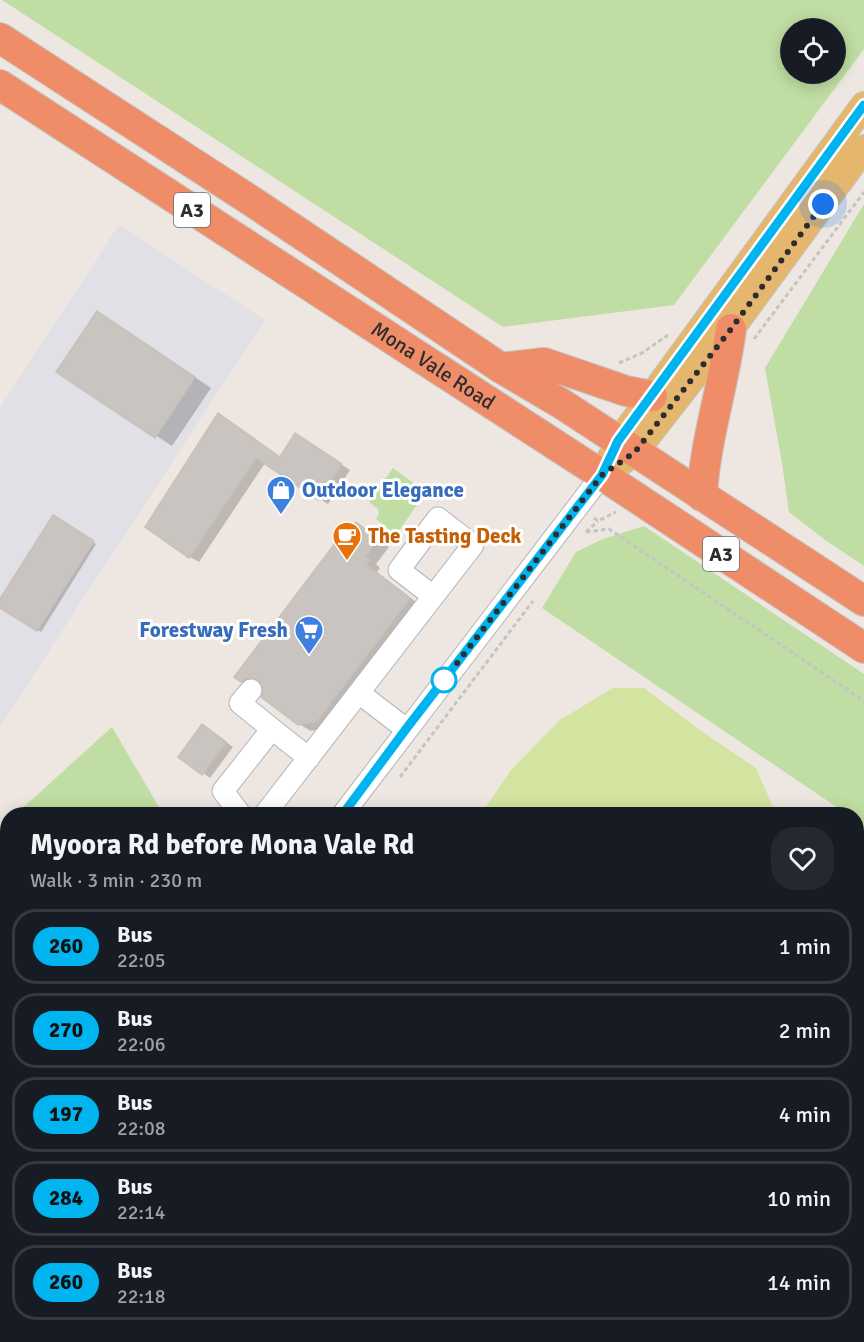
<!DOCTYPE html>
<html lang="en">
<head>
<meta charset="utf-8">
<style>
	:root { --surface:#171b24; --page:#242831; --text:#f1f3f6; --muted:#9ea1a6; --line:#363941 }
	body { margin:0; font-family:Signika,sans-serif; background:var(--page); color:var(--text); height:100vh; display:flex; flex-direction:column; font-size:22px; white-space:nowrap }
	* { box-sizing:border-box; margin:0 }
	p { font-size:20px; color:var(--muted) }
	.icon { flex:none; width:33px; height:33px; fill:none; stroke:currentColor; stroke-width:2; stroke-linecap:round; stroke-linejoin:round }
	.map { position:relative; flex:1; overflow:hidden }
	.side { position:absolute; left:0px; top:807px; width:864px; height:536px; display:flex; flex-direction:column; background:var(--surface); border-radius:24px 24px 0 0; box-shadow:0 3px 15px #0003 }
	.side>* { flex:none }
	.badge { padding:0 12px; border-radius:20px; font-size:21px; line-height:39px }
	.fabs { position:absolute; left:780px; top:18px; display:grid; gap:12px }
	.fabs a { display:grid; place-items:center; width:66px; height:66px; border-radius:50%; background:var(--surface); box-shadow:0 3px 15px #0003; font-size:30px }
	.you { position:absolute; width:30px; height:30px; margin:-15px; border:4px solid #fff; border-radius:50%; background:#1a73e8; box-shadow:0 0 0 9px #1a73e833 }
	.map>.badge { position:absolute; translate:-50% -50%; box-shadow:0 0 0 3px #fff }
	.round { display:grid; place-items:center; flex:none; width:63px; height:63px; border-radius:24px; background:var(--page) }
	.overview { display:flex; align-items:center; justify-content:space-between; height:102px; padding:0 30px }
	h1 { font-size:28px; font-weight:800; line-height:45px }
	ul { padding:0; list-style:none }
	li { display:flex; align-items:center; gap:18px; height:75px; margin:0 12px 9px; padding:0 18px; border:3px solid var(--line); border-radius:24px }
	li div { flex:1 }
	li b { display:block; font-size:22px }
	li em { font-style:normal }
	li .badge { min-width:66px; font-weight:700; text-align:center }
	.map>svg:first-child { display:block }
	.industrial { fill:#e1e0e6 }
	.green { fill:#c0dea3; fill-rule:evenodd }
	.pitch { fill:#d2e4a0 }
	.water { fill:#7edae4 }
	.shadow { fill:#0003 }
	.building { fill:#c9c4bf; stroke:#c8c1ba; stroke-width:1.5 }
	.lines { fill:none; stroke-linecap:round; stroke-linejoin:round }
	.minor-casing { stroke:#b1b5bc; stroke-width:23 }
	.major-casing { stroke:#c4c4c4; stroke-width:28 }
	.highway-casing { stroke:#c4c4c4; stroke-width:32 }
	.path { stroke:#c4c4c4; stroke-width:3; stroke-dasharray:4.5 3; stroke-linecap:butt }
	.minor { stroke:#fff; stroke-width:21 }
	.major { stroke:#e4b66e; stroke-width:26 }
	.highway { stroke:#f08d69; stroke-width:30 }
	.line-casing { stroke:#fff; stroke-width:14 }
	.line { stroke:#00b5ef; stroke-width:9 }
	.walk { stroke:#2d2d2d; stroke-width:6; stroke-dasharray:0 10.8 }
	.stop-dot { fill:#fff; stroke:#00b5ef; stroke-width:3 }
	.labels { text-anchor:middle; stroke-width:6; stroke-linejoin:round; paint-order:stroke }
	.shield { fill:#fff; stroke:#6c6c6c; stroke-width:1.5 }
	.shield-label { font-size:20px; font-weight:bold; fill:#2d2d2d }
	.street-label { font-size:21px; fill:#2d2d2d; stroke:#fff }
	.shop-label { font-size:21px; font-weight:bold; fill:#366cbe; stroke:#fff; text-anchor:start }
	.food-label { font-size:21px; font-weight:bold; fill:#c56008; stroke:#fff; text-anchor:start }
</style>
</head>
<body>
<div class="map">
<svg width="864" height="1342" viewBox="0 0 864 1342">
	<rect width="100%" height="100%" fill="#ede6e1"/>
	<path class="industrial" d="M119,225L265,320L0,726V408Z"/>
	<path class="green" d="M2,0H864V49L674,305L503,327ZM790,28H836V74H790Z
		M864,204V566L825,540L789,512L782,463L765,368Z
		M393,468L426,492L396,535L376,519L379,514L378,509L369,502Z
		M644,526L864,674V827L857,821L856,814H847L542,608L576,552L603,539Z
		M112,727L163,814H16Z
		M7,822L8,948H0V829Z
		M857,1162L864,1167V1342H527V1335H856Z"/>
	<path class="pitch" d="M613,688H644L704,733L756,768L776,814H481L511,770L560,720Z"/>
	<path class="water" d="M375,1335H496L497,1342H373Z"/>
	<path class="shadow" d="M113,322L211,388L172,446L58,371Z
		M219,415L281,458L304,440L350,470L328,504L265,463L199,562L190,557Z
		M53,517L96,544L41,632L0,606V601Z
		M356,524L389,547L376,564L380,568L377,572L420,605L328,727L311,731L299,724L264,684H260L254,688L242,681Z
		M210,730L233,747L210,778L203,773Z
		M132,1335H166L168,1342H133Z"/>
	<path class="building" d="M97,311L195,377L155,438L56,372Z
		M218,413L280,457L295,433L342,464L318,500L256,458L189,558L145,527Z
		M53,515L94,541L37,631L0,608V599Z
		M356,522L378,539L365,557L370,560L366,565L410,598L317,721L298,725L261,697L263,686L259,680L247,678L241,682L234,677L336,542L339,544Z
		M202,724L226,742L202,775L178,757Z"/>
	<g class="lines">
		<g class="minor-casing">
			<path id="minor" d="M251,690L240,703L272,729
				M359,693L406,729
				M240,814L223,791L272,729L309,758
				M265,814L473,545L438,518L399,570L433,596
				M343,814L602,475
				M0,997H8"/>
		</g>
		<g class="major-casing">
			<path id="major" d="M620,463L635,452L731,329L864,148
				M602,475L619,441L864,105"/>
		</g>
		<g class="highway-casing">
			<g id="highway">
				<path d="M0,38L256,204L501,368L562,404L864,601"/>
				<path id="s1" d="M0,85L602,475L864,648"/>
				<path d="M501,368L544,363L626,391L652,396"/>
				<path d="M702,496C705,439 724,385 731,329"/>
			</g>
		</g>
		<path class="path" d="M754,339L864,192
			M619,363L642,353L668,335
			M594,518L598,521L616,512
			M586,532L609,529L864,701
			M586,532L598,521
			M400,777L533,601"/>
		<use href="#minor" class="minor"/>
		<use href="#major" class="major"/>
		<use href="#highway" class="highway"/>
	</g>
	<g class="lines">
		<g class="line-casing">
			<path id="line" d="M343,814L406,729L602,475L618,441L864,105"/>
		</g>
		<use href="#line" class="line"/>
		<path class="walk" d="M444,680L602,475L635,452L731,329L823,204"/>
	</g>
	<defs>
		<g id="shop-pin" transform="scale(1.5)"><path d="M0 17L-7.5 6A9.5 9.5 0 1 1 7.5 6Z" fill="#3f7fe0" stroke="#fff"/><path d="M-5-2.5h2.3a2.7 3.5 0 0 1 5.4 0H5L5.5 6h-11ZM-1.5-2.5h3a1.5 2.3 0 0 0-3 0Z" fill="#fff"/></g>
		<g id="cafe-pin" transform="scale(1.5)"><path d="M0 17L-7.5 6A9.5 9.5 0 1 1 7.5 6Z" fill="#e8710a" stroke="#fff"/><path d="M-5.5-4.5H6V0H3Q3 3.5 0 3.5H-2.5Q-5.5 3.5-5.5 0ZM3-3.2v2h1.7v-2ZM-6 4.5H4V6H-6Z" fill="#fff"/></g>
		<g id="supermarket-pin" transform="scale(1.5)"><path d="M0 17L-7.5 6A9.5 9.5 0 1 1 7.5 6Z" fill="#3f7fe0" stroke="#fff"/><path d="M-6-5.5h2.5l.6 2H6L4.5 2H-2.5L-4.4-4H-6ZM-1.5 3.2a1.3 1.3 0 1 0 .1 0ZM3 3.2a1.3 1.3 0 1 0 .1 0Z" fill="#fff"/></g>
	</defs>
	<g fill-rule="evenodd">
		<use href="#shop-pin" x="281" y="490"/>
		<use href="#cafe-pin" x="347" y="536"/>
		<use href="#supermarket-pin" x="309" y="630"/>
	</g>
	<circle class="stop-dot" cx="444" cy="680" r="12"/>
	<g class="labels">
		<g class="shield">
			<rect x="174" y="193" width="36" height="34" rx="4.5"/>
			<rect x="703" y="537" width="36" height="34" rx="4.5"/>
		</g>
		<g class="shield-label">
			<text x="192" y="217">A3</text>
			<text x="721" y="561">A3</text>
		</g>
		<g class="street-label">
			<text dy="7" stroke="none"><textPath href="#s1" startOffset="516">Mona Vale Road</textPath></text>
		</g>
		<g class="shop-label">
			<text x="302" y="497">Outdoor Elegance</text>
			<text x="288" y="637" text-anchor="end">Forestway Fresh</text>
		</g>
		<g class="food-label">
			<text x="368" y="543">The Tasting Deck</text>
		</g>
	</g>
</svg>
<div class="fabs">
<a><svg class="icon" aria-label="locate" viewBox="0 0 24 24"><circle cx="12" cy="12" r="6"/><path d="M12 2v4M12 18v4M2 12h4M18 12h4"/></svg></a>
</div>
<div class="you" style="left:823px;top:204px"></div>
<section class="side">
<div class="overview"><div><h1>Myoora Rd before Mona Vale Rd</h1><p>Walk · 3 min · 230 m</p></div><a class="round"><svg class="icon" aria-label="heart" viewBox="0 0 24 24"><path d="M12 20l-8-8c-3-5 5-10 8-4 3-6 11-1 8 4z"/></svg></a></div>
<ul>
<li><span class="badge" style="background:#00b5ef;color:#111">260</span><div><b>Bus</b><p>22:05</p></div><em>1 min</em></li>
<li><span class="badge" style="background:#00b5ef;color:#111">270</span><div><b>Bus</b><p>22:06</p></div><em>2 min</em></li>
<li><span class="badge" style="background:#00b5ef;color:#111">197</span><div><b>Bus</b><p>22:08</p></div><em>4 min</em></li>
<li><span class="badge" style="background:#00b5ef;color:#111">284</span><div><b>Bus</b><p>22:14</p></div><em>10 min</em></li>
<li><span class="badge" style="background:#00b5ef;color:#111">260</span><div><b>Bus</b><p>22:18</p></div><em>14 min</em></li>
</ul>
</section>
</div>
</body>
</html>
